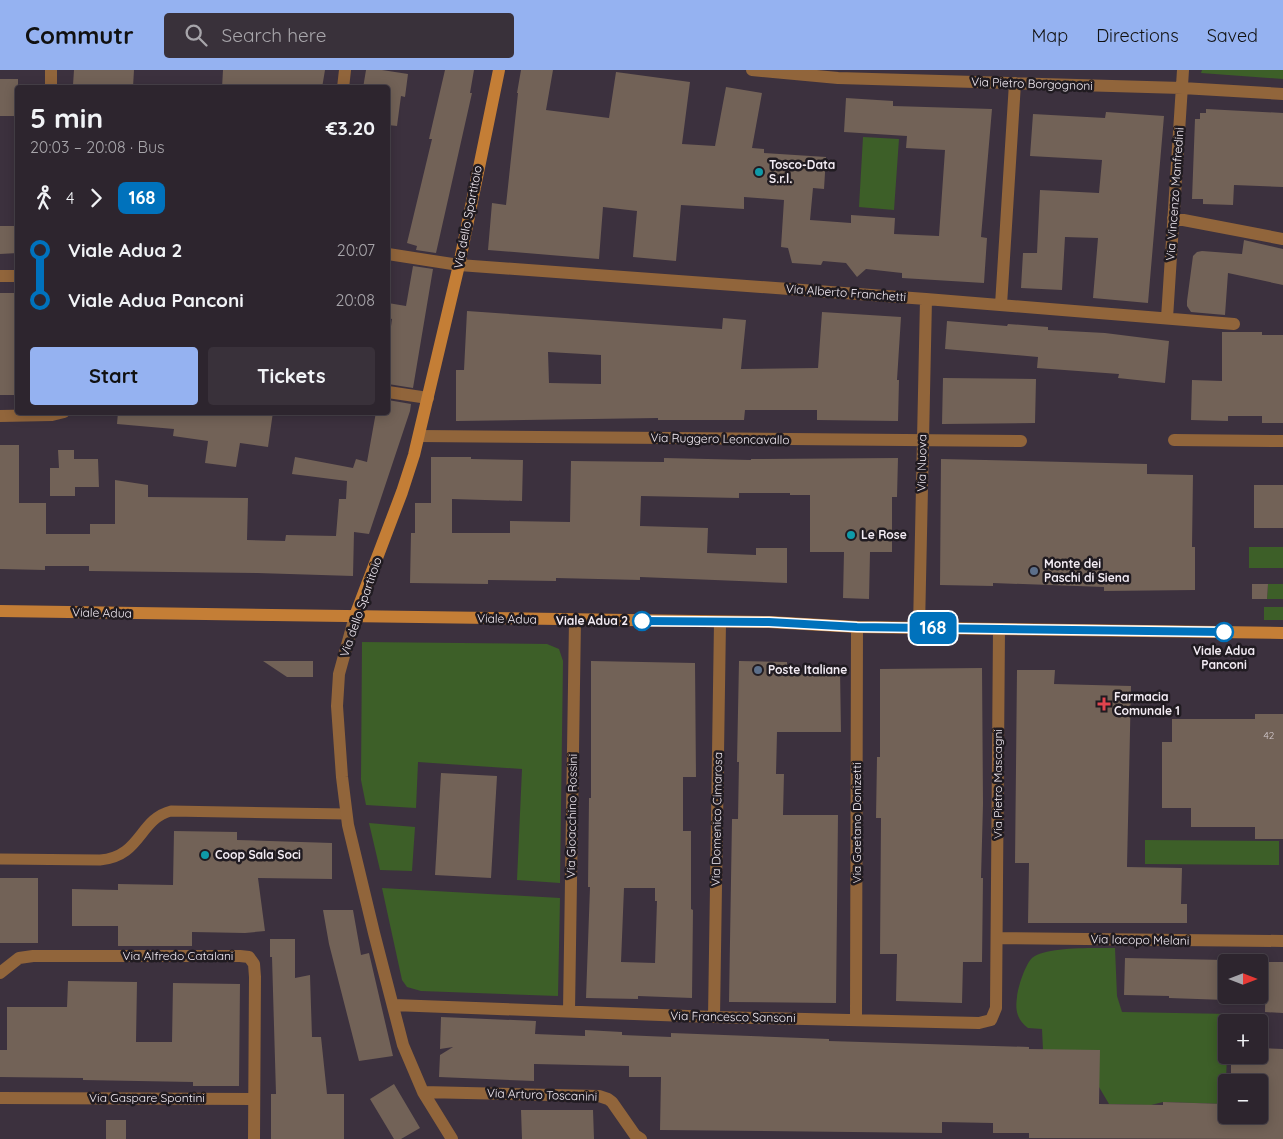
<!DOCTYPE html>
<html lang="en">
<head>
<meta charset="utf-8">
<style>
	:root { --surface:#2d252e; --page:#39313a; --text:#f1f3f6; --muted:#a7a5aa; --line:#48424a; --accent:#95b2f1 }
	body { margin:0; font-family:Quicksand,sans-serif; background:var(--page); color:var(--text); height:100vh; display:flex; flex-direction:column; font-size:19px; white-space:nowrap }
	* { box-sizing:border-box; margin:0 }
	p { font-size:16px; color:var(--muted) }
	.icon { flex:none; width:28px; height:28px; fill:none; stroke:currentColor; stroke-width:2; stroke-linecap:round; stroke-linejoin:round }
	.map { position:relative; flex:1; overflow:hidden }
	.sheet { position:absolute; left:15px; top:15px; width:375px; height:330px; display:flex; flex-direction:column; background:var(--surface); border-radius:5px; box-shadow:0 2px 12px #0003,0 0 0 1px var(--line) }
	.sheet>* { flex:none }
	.badge { padding:0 10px; border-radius:8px; font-size:18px; line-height:32px }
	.needle { width:32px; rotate:90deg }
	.controls { position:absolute; left:1218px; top:884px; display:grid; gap:10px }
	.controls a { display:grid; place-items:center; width:50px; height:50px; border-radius:5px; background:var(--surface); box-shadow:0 2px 12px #0003,0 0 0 1px var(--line); font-size:25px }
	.map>.badge { position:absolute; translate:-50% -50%; box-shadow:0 0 0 2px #fff }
	.legs { display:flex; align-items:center; gap:8px; height:55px; padding:0 15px; font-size:16px }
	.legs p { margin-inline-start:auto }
	.summary { display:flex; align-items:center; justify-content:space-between; height:85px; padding:0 15px }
	h1 { font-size:28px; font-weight:800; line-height:38px }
	.button { display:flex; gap:10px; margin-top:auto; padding:10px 15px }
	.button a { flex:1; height:58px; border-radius:5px; background:var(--accent); color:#111; font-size:20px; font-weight:800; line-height:58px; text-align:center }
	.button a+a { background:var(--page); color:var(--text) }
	ul { padding:0 15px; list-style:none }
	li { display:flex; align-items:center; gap:18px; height:50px; font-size:19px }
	li i { display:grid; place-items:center; width:8px; height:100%; margin:0 6px; background:currentColor }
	li i::after { content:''; width:12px; height:12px; margin:-6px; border:4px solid; border-radius:50%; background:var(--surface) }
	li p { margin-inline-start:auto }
	li:first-child i { background:linear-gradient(#0000 50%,currentColor 0) }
	li:last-child i { background:linear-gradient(currentColor 50%,#0000 0) }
	header { display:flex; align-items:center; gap:30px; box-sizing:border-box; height:70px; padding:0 25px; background:var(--accent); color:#111 }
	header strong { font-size:24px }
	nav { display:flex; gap:28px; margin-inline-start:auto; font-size:18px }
	.search { width:350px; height:45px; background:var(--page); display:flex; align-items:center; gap:12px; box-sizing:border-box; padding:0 18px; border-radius:5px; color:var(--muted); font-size:19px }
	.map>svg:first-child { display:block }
	.green { fill:#3d5f28 }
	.building { fill:#726257; fill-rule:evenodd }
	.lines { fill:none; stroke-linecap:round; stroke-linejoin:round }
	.lane { stroke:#91653b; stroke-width:11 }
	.street { stroke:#91653b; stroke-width:12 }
	.secondary { stroke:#c47e36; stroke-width:12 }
	.line-1-casing { stroke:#fff; stroke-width:11 }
	.line-1 { stroke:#0072bc; stroke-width:8 }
	.culture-dot { fill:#0f9aa8; stroke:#201b21; stroke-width:2 }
	.service-dot { fill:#5c6f8a; stroke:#201b21; stroke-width:2 }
	.stop-1-dot { fill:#fff; stroke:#0072bc; stroke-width:2.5 }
	.health-dot { fill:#e0444e; stroke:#201b21; stroke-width:2 }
	.labels { text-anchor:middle; stroke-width:5; stroke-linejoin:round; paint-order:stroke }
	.number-label { font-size:10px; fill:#d3cacd }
	.street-label { font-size:12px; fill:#f3ecf4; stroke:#201b21 }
	.poi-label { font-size:12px; font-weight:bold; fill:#f3ecf4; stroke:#201b21; text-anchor:start }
	.stop-label { font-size:12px; font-weight:bold; fill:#f3ecf4; stroke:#201b21; text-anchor:end }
</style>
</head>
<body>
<header>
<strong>Commutr</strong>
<div class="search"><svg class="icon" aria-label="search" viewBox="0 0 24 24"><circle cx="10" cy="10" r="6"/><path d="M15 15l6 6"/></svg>Search here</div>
<nav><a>Map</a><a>Directions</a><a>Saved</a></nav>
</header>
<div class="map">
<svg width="1283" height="1069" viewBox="0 0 1283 1069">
	<rect width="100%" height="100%" fill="#3c313e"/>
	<path class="green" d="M1202,0H1283V9L1201,3Z
		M863,67L899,69L894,140L859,137Z
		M1249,477H1283V498H1249Z
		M1268,514H1283V529H1267Z
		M1264,537H1283V550H1264Z
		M362,572L547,574L559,579L563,591L560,813L517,810L522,699L418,692L416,738L366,735L361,710Z
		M369,753L415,757L412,801L380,800Z
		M1145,770L1279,771V795L1145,794Z
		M382,818L560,828L558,926L421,921L407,917L402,910Z
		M1115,878L1117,926L1122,942L1231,944V952H1226L1227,985L1225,1034L1163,1032L1151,1035L1109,1034L1099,1017L1043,980L1042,959L1028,958C1017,950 1015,940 1017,927C1018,917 1025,895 1032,888C1046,876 1097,878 1115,878Z"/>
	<path class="building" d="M74,0H134L133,17L73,15Z
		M223,0H325L322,18H222Z
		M366,0H382L408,4L405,27L401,26L397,56L388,55V18H363Z
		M445,0H474L470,23H472L436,183L416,180L417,176L407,173L432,69H429Z
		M521,0H553L546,40L609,48L616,2L690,12L682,74L715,76L726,17L762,23L752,78L764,79V83L826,87L824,119L813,118L810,150L851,153V145L895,148L894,164L939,166L945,80L906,78L907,66L844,62L846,28L893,31V36L992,39L981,167L987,168L984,213L902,208V203L866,199L857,207L846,193L823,191L821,195L792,193L788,178L781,177L784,130L744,127V139L681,135L676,191L633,187L637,141L603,137L599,189L488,180L492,133L506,135L518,23H517Z
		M0,9H18V46H0Z
		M1206,39L1283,43V117L1234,115L1233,135L1203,134V129H1192L1195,49H1200V43H1206Z
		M1106,42L1164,46L1148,233L1093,228L1098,168L1065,167L1062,220L1021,218L1023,183H1037L1040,120L1099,123L1102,90L1030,86L1033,44L1105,48Z
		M0,156H18V183L0,184Z
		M1244,170L1283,179V215L1228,203L1225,245L1191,242L1187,236V231L1193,186L1197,182L1202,181L1242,184Z
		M413,196L433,199L413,318L388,314V278L392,249L388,248V233L406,236Z
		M0,223H18V325H0Z
		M467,241L722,259L723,248L746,250L741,299L818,298L822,242L901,247L897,310H899L898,351L817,350V340H745L744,350H658V348L456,351V300H464ZM548,282L601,285V314L549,313Z
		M947,251L1007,256L1008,254L1048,257V260L1105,263L1169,271L1165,313L1118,308L1119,304L1037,298L1038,287L945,279Z
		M1222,262H1262V265H1283V353H1262V346H1228V351L1191,350L1192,310L1222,311Z
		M943,308L1036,309L1035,353L942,354Z
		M388,330L411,334L410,341L369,464L354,462L353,506L257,503L89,501V496H45V500L0,499V375H19V433H46V464H90V454H115V410L148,415V427L248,428L247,470L285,471L286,465L336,466L339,429H346L347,411L292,404L295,387L353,398L356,389L367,392L376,342H388Z
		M118,342H273L268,377L240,373L236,397L205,393L208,371L173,366L174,359L117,354Z
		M58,380H74V389H98L99,417H75V426H50V398H59Z
		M431,387H471V389L523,390L522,431L452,429V463H510V451L570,452L571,391L664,392V388L751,390V389L898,388L897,427H892V482H870L869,529L843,528L844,482H810V425H790V423H739V428L641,426L640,456L708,458L707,483L756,485V478H787V513L640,507V510L556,508V511L488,510V514L410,513L411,463H415V433H431Z
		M941,389L1147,394V404L1193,405L1192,477H1195V520L1104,521V517L993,513V516L940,515Z
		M1254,415H1283V458H1254Z
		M1252,514H1268L1267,529H1252Z
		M263,591H313V607H287Z
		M591,591L695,593L696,707H683V761H691V839L693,840L692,928L638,926V929L586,928L590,817H588L589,728H591ZM624,818H655V831H657L655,893L621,892Z
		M739,591L787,592V600L840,599L841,662H777L776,704H784L783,745H838L836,933L729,932L732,749H738L739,692H737Z
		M982,598L983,734L981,808H983L982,892H963L962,933L896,931L897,884H880L881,748H876L877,687H880V599Z
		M1017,600H1055L1054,614L1131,616L1127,797L1182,798L1181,834H1187V853H1028L1029,793H1015Z
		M1255,644H1283V769H1255V757H1191V738H1162V672H1172V649H1255Z
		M441,703L497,706L491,808L435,805Z
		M174,761L237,762V770L332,773V809L258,808L265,861L245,863L192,862V876H118V856H72V819L118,820V814L173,815Z
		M0,808H38V873H0Z
		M323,840H353L361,885L369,883L393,986L359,991L329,874Z
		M270,869H295V908L310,905L312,967H321L327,1024H344V1069H271V1024H276L272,887H270Z
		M1125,888L1226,890V930L1169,928V926L1124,925Z
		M1266,892H1283V943L1265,942Z
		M68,911L137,912L136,972H172L173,913L240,914L239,1016H193V1012L83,1010V1008L0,1007V980H7V937H67Z
		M441,947L536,951L535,964L585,966V960L622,962V965L671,967V963L829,969V971L1029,977V979L1100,980L1099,1034L1163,1035V1032L1225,1034L1224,1045H1259V1012H1231V992H1237V985H1259V978L1283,979V1069L1029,1068V1063H993V1053L942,1052V1063L660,1060L661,1007H629V996L534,994V1011L439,1007L440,985L453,977L440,979Z
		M394,1014L420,1058L401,1069H394L370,1029Z
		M521,1040H593L594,1069H522Z
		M106,1050H126V1069H106Z"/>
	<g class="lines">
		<path class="lane" d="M0,789L100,790C141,787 139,749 171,741L346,744"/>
		<path class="street" d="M51,0V18
			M752,0L838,8L1182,18L1283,24
			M343,18L345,0
			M1173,148L1283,169
			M388,184L459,195L926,229L1234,254
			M0,206H18
			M1001,235L1015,13
			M1167,248L1183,0
			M388,322L428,328
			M0,346L52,345L64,342
			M419,366L1021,371
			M1174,370L1283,371
			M355,546L339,604L337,636L342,707L348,755L374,863L403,975L423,1022L452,1069
			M919,558L926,229
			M998,868L1283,871
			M0,903L19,888L33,886H240L249,887L254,894L255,907L254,1069
			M393,935L714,947L979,953L991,950L996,938L999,559
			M569,941L575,550
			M714,947L720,552
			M856,949L857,557
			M423,1022L599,1026L608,1029L612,1032L635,1065L641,1069
			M0,1028L254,1029"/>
		<path class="secondary" d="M0,541L769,552L857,557L1283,563
			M355,546L402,422L414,385L459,195L499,0"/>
	</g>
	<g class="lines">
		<g class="line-1-casing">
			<path id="line-1" d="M642,551L769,552L857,557L1224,562"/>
		</g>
		<use href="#line-1" class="line-1"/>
	</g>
	<g class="culture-dot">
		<circle cx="759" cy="102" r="5"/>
		<circle cx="851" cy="465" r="5"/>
		<circle cx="205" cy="785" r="5"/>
	</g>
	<g class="service-dot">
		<circle cx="1034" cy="501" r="5"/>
		<circle cx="758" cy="600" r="5"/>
	</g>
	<g class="stop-1-dot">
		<circle cx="642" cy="551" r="9"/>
		<circle cx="1224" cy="562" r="9"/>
	</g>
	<path class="health-dot" d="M1101.5 626.5h5v5h5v5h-5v5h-5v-5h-5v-5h5z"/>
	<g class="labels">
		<g class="number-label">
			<text x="1269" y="669">42</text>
		</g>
		<g class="street-label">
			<text transform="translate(1032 14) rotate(2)" y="4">Via Pietro Borgognoni</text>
			<text transform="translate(1175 124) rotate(-86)" y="4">Via Vincenzo Manfredini</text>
			<text transform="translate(468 147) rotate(-79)" y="4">Via dello Spartitoio</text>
			<text transform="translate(846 223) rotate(4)" y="4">Via Alberto Franchetti</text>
			<text transform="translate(720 369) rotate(1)" y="4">Via Ruggero Leoncavallo</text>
			<text transform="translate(922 393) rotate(-89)" y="4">Via Nuova</text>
			<text transform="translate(361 537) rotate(-71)" y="4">Via dello Spartitoio</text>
			<text transform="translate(102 543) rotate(1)" y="4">Viale Adua</text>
			<text transform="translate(507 549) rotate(1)" y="4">Viale Adua</text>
			<text transform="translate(998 714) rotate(-90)" y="4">Via Pietro Mascagni</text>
			<text transform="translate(572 746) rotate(-89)" y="4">Via Gioacchino Rossini</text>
			<text transform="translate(717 749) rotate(-89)" y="4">Via Domenico Cimarosa</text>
			<text transform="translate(857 753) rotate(-90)" y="4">Via Gaetano Donizetti</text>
			<text transform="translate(1140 870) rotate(1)" y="4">Via Iacopo Melani</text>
			<text x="178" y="890">Via Alfredo Catalani</text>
			<text transform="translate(733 947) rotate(1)" y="4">Via Francesco Sansoni</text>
			<text transform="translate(542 1025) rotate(2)" y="4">Via Arturo Toscanini</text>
			<text x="147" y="1032">Via Gaspare Spontini</text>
		</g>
		<g class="poi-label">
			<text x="769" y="99">Tosco-Data<tspan x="769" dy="14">S.r.l.</tspan></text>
			<text x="861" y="469">Le Rose</text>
			<text x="1044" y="498">Monte dei<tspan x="1044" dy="14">Paschi di Siena</tspan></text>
			<text x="768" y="604">Poste Italiane</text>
			<text x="1114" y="631">Farmacia<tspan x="1114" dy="14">Comunale 1</tspan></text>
			<text x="215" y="789">Coop Sala Soci</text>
		</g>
		<g class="stop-label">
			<text x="628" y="555">Viale Adua 2</text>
			<text x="1224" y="585" text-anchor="middle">Viale Adua<tspan x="1224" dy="14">Panconi</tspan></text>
		</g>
	</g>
</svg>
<div class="controls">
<a><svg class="needle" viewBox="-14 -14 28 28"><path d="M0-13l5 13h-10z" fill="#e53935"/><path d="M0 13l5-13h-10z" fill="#a7a5aa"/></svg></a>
<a>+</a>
<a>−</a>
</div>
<b class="badge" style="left:933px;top:558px;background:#0072bc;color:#fff">168</b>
<section class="sheet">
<div class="summary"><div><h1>5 min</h1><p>20:03 – 20:08 · Bus</p></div><b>€3.20</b></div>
<div class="legs"><svg class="icon" aria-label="walk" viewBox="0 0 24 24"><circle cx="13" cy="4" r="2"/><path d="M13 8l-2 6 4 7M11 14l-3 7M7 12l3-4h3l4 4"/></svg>4<svg class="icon" aria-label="forward" viewBox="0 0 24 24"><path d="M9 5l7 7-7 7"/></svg><b class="badge" style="background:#0072bc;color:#fff">168</b></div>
<ul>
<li><i style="color:#0072bc"></i><b>Viale Adua 2</b><p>20:07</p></li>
<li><i style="color:#0072bc"></i><b>Viale Adua Panconi</b><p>20:08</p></li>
</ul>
<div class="button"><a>Start</a><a>Tickets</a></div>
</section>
</div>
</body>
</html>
